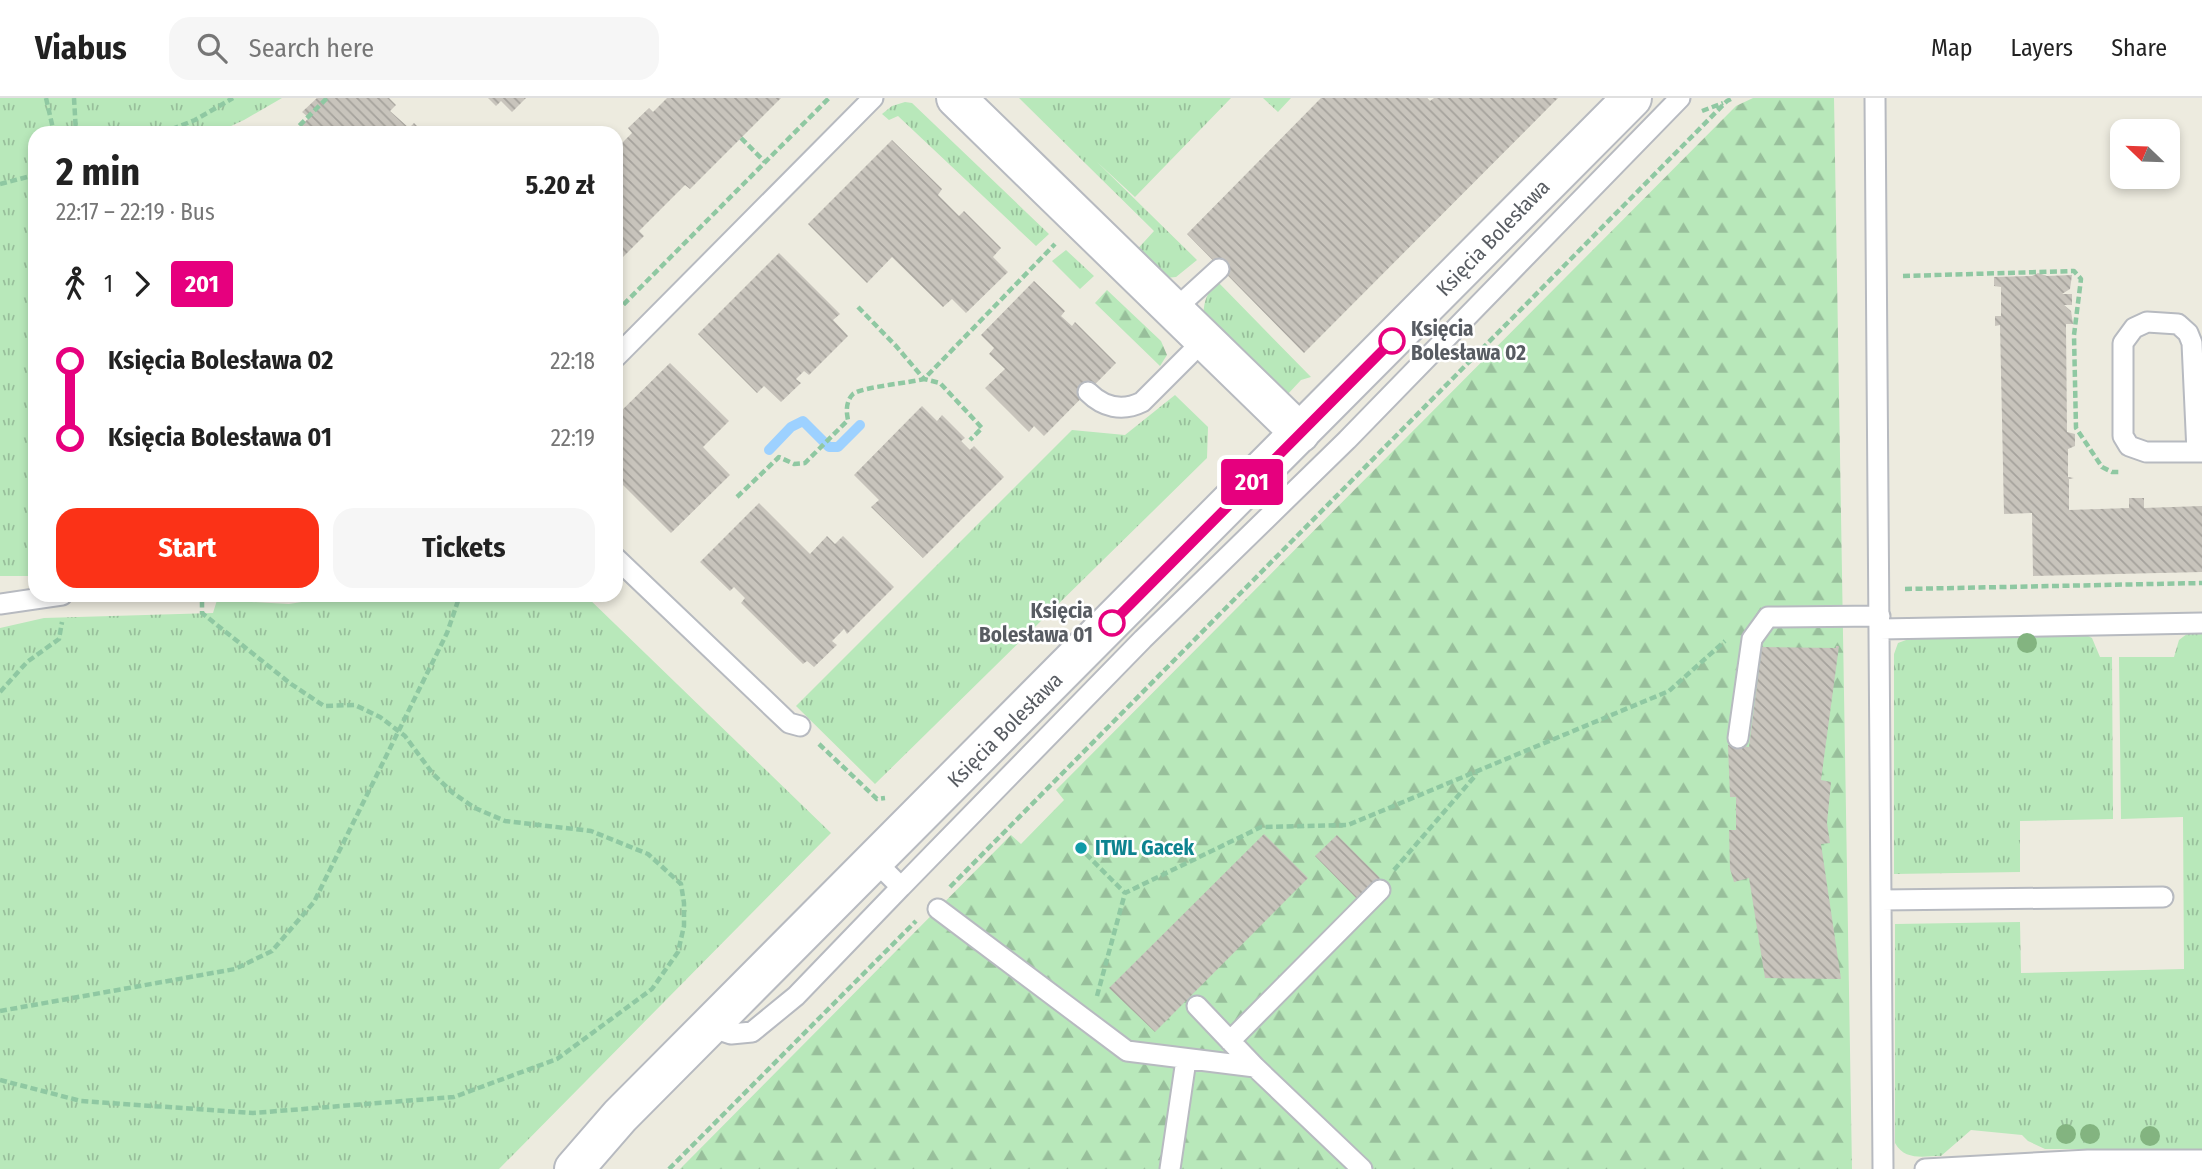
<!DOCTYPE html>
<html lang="en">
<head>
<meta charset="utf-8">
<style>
	:root { --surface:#fff; --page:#f6f6f6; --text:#222; --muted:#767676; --line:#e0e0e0; --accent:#fb3217 }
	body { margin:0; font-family:"Fira Sans Condensed",sans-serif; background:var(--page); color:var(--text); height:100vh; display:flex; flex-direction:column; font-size:26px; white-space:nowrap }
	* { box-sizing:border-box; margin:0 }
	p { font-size:23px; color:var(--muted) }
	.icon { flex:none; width:38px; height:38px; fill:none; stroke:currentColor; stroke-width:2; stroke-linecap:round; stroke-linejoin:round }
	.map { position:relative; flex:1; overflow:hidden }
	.drawer { position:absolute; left:28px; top:28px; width:595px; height:476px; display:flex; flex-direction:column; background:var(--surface); border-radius:21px; box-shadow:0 4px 10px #0003 }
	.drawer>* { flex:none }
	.badge { padding:0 14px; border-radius:5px; font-size:24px; line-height:46px }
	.needle { width:46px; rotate:293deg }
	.tools { position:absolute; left:2110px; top:21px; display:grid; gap:14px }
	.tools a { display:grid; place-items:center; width:70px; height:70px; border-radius:14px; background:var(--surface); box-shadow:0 4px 10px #0003; font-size:35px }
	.map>.badge { position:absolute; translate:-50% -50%; box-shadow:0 0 0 4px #fff }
	.legs { display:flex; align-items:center; gap:10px; height:77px; padding:0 28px; font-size:23px }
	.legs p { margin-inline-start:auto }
	.headline { display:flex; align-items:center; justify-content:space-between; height:119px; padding:0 28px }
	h1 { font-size:38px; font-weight:700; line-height:52px }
	.cta { display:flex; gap:14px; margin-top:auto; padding:14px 28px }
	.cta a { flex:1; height:80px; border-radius:21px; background:var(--accent); color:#fff; font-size:28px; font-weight:700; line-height:80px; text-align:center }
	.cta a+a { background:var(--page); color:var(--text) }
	ul { padding:0 28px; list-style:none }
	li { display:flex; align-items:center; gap:24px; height:77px; font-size:26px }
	li i { display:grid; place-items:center; width:10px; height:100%; margin:0 9px; background:currentColor }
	li i::after { content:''; width:18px; height:18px; margin:-9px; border:5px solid; border-radius:50%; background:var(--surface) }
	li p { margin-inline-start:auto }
	li:first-child i { background:linear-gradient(#0000 50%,currentColor 0) }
	li:last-child i { background:linear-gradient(currentColor 50%,#0000 0) }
	header { display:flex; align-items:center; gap:42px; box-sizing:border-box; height:98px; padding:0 35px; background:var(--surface); border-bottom:2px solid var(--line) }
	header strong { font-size:33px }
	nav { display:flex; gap:38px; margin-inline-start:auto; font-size:24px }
	.search { width:490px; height:63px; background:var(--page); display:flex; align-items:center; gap:18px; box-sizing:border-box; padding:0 24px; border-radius:21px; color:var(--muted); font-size:26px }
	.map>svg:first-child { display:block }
	.grass { fill:url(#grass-tufts) }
	.forest { fill:url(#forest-firs) }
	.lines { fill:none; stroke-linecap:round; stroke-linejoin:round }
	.stream { stroke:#9dd1ff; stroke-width:10 }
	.building { fill:url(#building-back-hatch) }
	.service-casing { stroke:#b7bac0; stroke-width:23 }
	.minor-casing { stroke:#b7bac0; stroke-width:42 }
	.tertiary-casing { stroke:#b7bac0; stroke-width:42 }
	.path { stroke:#8fc8a2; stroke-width:4.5; stroke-dasharray:7 3.5; stroke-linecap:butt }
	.service { stroke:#fff; stroke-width:19 }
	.minor { stroke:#fff; stroke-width:38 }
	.tertiary { stroke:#fff; stroke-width:38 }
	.tree { fill:#83b480 }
	.line-1-casing { stroke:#fff; stroke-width:16 }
	.line-1 { stroke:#e6007e; stroke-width:10 }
	.stop-1-dot { fill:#fff; stroke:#e6007e; stroke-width:3.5 }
	.culture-dot { fill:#0f9aa8; stroke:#fff; stroke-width:2.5 }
	.labels { text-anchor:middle; stroke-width:5; stroke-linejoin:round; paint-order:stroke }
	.street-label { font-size:21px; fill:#585c62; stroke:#fff }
	.stop-label { font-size:21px; font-weight:bold; fill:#585c62; stroke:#fff; text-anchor:start }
	.culture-label { font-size:21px; font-weight:bold; fill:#0d838f; stroke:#fff; text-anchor:start }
</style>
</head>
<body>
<header>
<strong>Viabus</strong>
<div class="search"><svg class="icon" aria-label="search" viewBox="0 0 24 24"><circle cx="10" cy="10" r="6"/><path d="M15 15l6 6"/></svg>Search here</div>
<nav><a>Map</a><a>Layers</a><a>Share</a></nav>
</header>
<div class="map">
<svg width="2202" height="1071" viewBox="0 0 2202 1071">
	<defs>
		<pattern id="grass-tufts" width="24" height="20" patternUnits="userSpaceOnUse" patternTransform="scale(1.75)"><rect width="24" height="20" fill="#b8e8ba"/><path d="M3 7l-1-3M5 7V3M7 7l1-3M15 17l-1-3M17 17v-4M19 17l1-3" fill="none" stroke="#98bf9b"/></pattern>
		<pattern id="forest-firs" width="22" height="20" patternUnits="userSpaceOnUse" patternTransform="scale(1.75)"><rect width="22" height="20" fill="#b8e8ba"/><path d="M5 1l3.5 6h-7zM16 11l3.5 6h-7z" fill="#98bf9b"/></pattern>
		<pattern id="building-back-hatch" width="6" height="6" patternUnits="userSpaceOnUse" patternTransform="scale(1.75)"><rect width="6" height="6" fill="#c8c4bc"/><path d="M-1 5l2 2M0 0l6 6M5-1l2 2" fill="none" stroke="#a5a29c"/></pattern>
	</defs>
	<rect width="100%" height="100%" fill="#edebdf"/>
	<path class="grass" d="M0,0H282L244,22L216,35H35V478H0Z
		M1019,0H1231L1135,99L1097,64L1197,162L1176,179L1165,180L1134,155L1154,133Z
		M1263,0H1291L1278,14Z
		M905,4L912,5L1049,136L1036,148L898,18L889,22L882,16L892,8Z
		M1066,152L1094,178L1080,191L1052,163Z
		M1217,183L1311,279L1301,282L1287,297L1204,222C1202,207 1207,194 1217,183Z
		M1175,297L1208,329L1207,360L875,686L796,608L1072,332L1125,337Z
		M345,497H585L831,735L499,1071H0V530L44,520L213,515L217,502L289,506Z
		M2196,529H2202V1051H2045L2028,1043L2022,1037L1971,1032L1941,1058C1923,1058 1905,1063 1895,1045V826L2020,824L2021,875L2184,871L2183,719L2121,721L2119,559H2174L2179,542Z
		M2084,536L2092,540L2100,559H2112L2113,721L2020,723V774L1894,776V556L1898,545L1914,539Z"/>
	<path class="forest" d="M1753,0H1834L1852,1071H680L1011,737L1021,746L1064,702L1056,692L1736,8Z
		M1107,192L1161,243L1167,257L1160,268L1095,205Z"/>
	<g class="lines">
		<path class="stream" d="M769,352L791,329L803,323L829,349H838L860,327"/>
	</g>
	<path class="building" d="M317,0H389L396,7L390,13L409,30L414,25L424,35H299L296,32L309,20L302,14Z
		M488,0H526L512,14L501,3L496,8Z
		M667,0H781L690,91L685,87L639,133L644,138L616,166V51L632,35L628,30L649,10L653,14Z
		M1321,0H1427L1430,3L1434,0H1558L1304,255L1187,136Z
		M892,42L942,91L938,97L959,118L964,113L1001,150L993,159L1008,174L966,215L952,201L943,209L892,159L867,185L808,126Z
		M779,155L840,216L833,222L848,238L809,277L804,273L796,281L801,285L781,304L764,288L757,295L698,236Z
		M2038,175L2047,178L2072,177L2070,191L2062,196H2072V207H2064L2071,213L2073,226H2066V230L2067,334L2075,336V348L2068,351V379L2074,380L2069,381V412L2129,410V400H2144V410L2202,408V474L2033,478L2032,415L2004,416L2000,227L1995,228V218H2001V189L1994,188V179L2032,178Z
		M1034,183L1065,213L1061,218L1072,228L1075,224L1116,265L1044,338L1034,328L1029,334L985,290L1005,271L989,256L994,250L981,237Z
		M670,265L729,323L703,349L730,377L671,435L616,380V318Z
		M922,308L937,323L942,317L965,340L961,343L970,352L974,348L1004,379L923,460L871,409L879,402L854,377Z
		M759,405L810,456L827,438L835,446L843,438L894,489L847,536L844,531L832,543L837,547L814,569L807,563L803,566L741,505L745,500L734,489L730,493L700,464Z
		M1836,548H1839L1821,682L1831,684L1827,725L1830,745L1821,746L1841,881L1765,880L1749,780L1734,784L1730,771L1729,732H1736V699H1730L1728,647L1749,649L1762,549L1836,550Z
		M1264,736L1308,780L1155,934L1109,890Z
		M1337,737L1380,780L1358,802L1315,758Z"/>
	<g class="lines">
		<g class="service-casing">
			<path id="service" d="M1875,0L1883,1071
				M1174,212L1219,171
				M616,259L873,0
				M1088,294C1103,309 1122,314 1142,304L1204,242
				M2197,354L2192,245L2188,235L2178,226L2147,224L2134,230L2123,245V338L2129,348L2146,354H2202
				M616,460L789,625L800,628
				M0,506L62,497
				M1880,531L2202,525
				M1738,640L1752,541L1768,519L1880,518
				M875,763L901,789L1143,541L1347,342L1680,0
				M1881,802L2163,799
				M938,811L1127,953L1255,969
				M1197,908L1255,969L1362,1071
				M710,929L731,936L752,934L796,898L901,789
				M1230,943L1380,792
				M1170,1071L1186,962
				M1925,1071L2088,1062H2202"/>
		</g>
		<g class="minor-casing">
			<path id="minor" d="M956,0L1300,335"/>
		</g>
		<g class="tertiary-casing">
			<path id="tertiary" d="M574,1071L620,1018L1632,0"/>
		</g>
		<path class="path" d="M46,0L54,35
			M74,0L76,35
			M1702,13L1723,5
			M162,35L195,22L233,0
			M292,35L327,0
			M741,40L765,64
			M0,86L35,77
			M1903,178L2074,173L2081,181L2074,237L2076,330L2102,369L2112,374H2120
			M858,209L896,248L924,281L940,285L982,330L970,342
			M616,214L829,0
			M737,399L779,359L794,366L805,365L848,322C846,313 846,303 853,296C862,289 909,285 924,281L1055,146
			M1905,491L2202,485
			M0,594L27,564L59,541L62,524
			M819,646L877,701L885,700
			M1086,756L1125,795
			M1394,772L1475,678L1476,675
			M950,789L1727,3L1733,0
			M1097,898L1125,795L1261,729L1348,727L1669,593L1725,543
			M0,913L235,871L272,853L314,804L447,535L460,497
			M0,982L81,1003L253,1015L454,999L557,961L652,891L678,854L684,828V805L681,786L648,756L591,733L505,723L475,710L453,695L433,676L405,638L380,619L355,607L324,608L291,586L202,515V497
			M669,1071L916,823"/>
		<use href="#service" class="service"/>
		<use href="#minor" class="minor"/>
		<use href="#tertiary" class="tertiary"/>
	</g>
	<g class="tree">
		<circle cx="2027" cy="545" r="10"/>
		<circle cx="2066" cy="1036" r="10"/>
		<circle cx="2090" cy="1036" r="10"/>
		<circle cx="2150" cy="1038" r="10"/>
	</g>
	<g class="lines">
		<g class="line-1-casing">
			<path id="line-1" d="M1112,525L1392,243"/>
		</g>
		<use href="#line-1" class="line-1"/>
	</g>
	<g class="stop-1-dot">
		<circle cx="1392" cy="243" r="12"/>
		<circle cx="1112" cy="525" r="12"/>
	</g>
	<circle class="culture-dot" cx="1081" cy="750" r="7"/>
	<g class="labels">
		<g class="street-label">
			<text transform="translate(1493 140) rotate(-46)" y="7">Księcia Bolesława</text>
			<text transform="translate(1005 632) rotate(-45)" y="7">Księcia Bolesława</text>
		</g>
		<g class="stop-label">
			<text x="1411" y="238">Księcia<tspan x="1411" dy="24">Bolesława 02</tspan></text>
			<text x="1093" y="520" text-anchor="end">Księcia<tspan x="1093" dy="24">Bolesława 01</tspan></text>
		</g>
		<g class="culture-label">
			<text x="1095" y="757">ITWL Gacek</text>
		</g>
	</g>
</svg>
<div class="tools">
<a><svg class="needle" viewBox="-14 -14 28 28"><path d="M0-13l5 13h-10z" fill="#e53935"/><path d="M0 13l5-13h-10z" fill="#767676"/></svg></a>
</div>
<b class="badge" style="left:1252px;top:384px;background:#e6007e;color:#fff">201</b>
<section class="drawer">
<div class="headline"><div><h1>2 min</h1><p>22:17 – 22:19 · Bus</p></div><b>5.20 zł</b></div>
<div class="legs"><svg class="icon" aria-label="walk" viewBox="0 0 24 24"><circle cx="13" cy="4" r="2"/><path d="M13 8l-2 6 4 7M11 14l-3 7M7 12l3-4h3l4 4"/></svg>1<svg class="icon" aria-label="forward" viewBox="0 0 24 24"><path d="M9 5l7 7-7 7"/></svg><b class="badge" style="background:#e6007e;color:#fff">201</b></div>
<ul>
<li><i style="color:#e6007e"></i><b>Księcia Bolesława 02</b><p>22:18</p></li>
<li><i style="color:#e6007e"></i><b>Księcia Bolesława 01</b><p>22:19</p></li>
</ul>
<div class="cta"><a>Start</a><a>Tickets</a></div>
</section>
</div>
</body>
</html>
